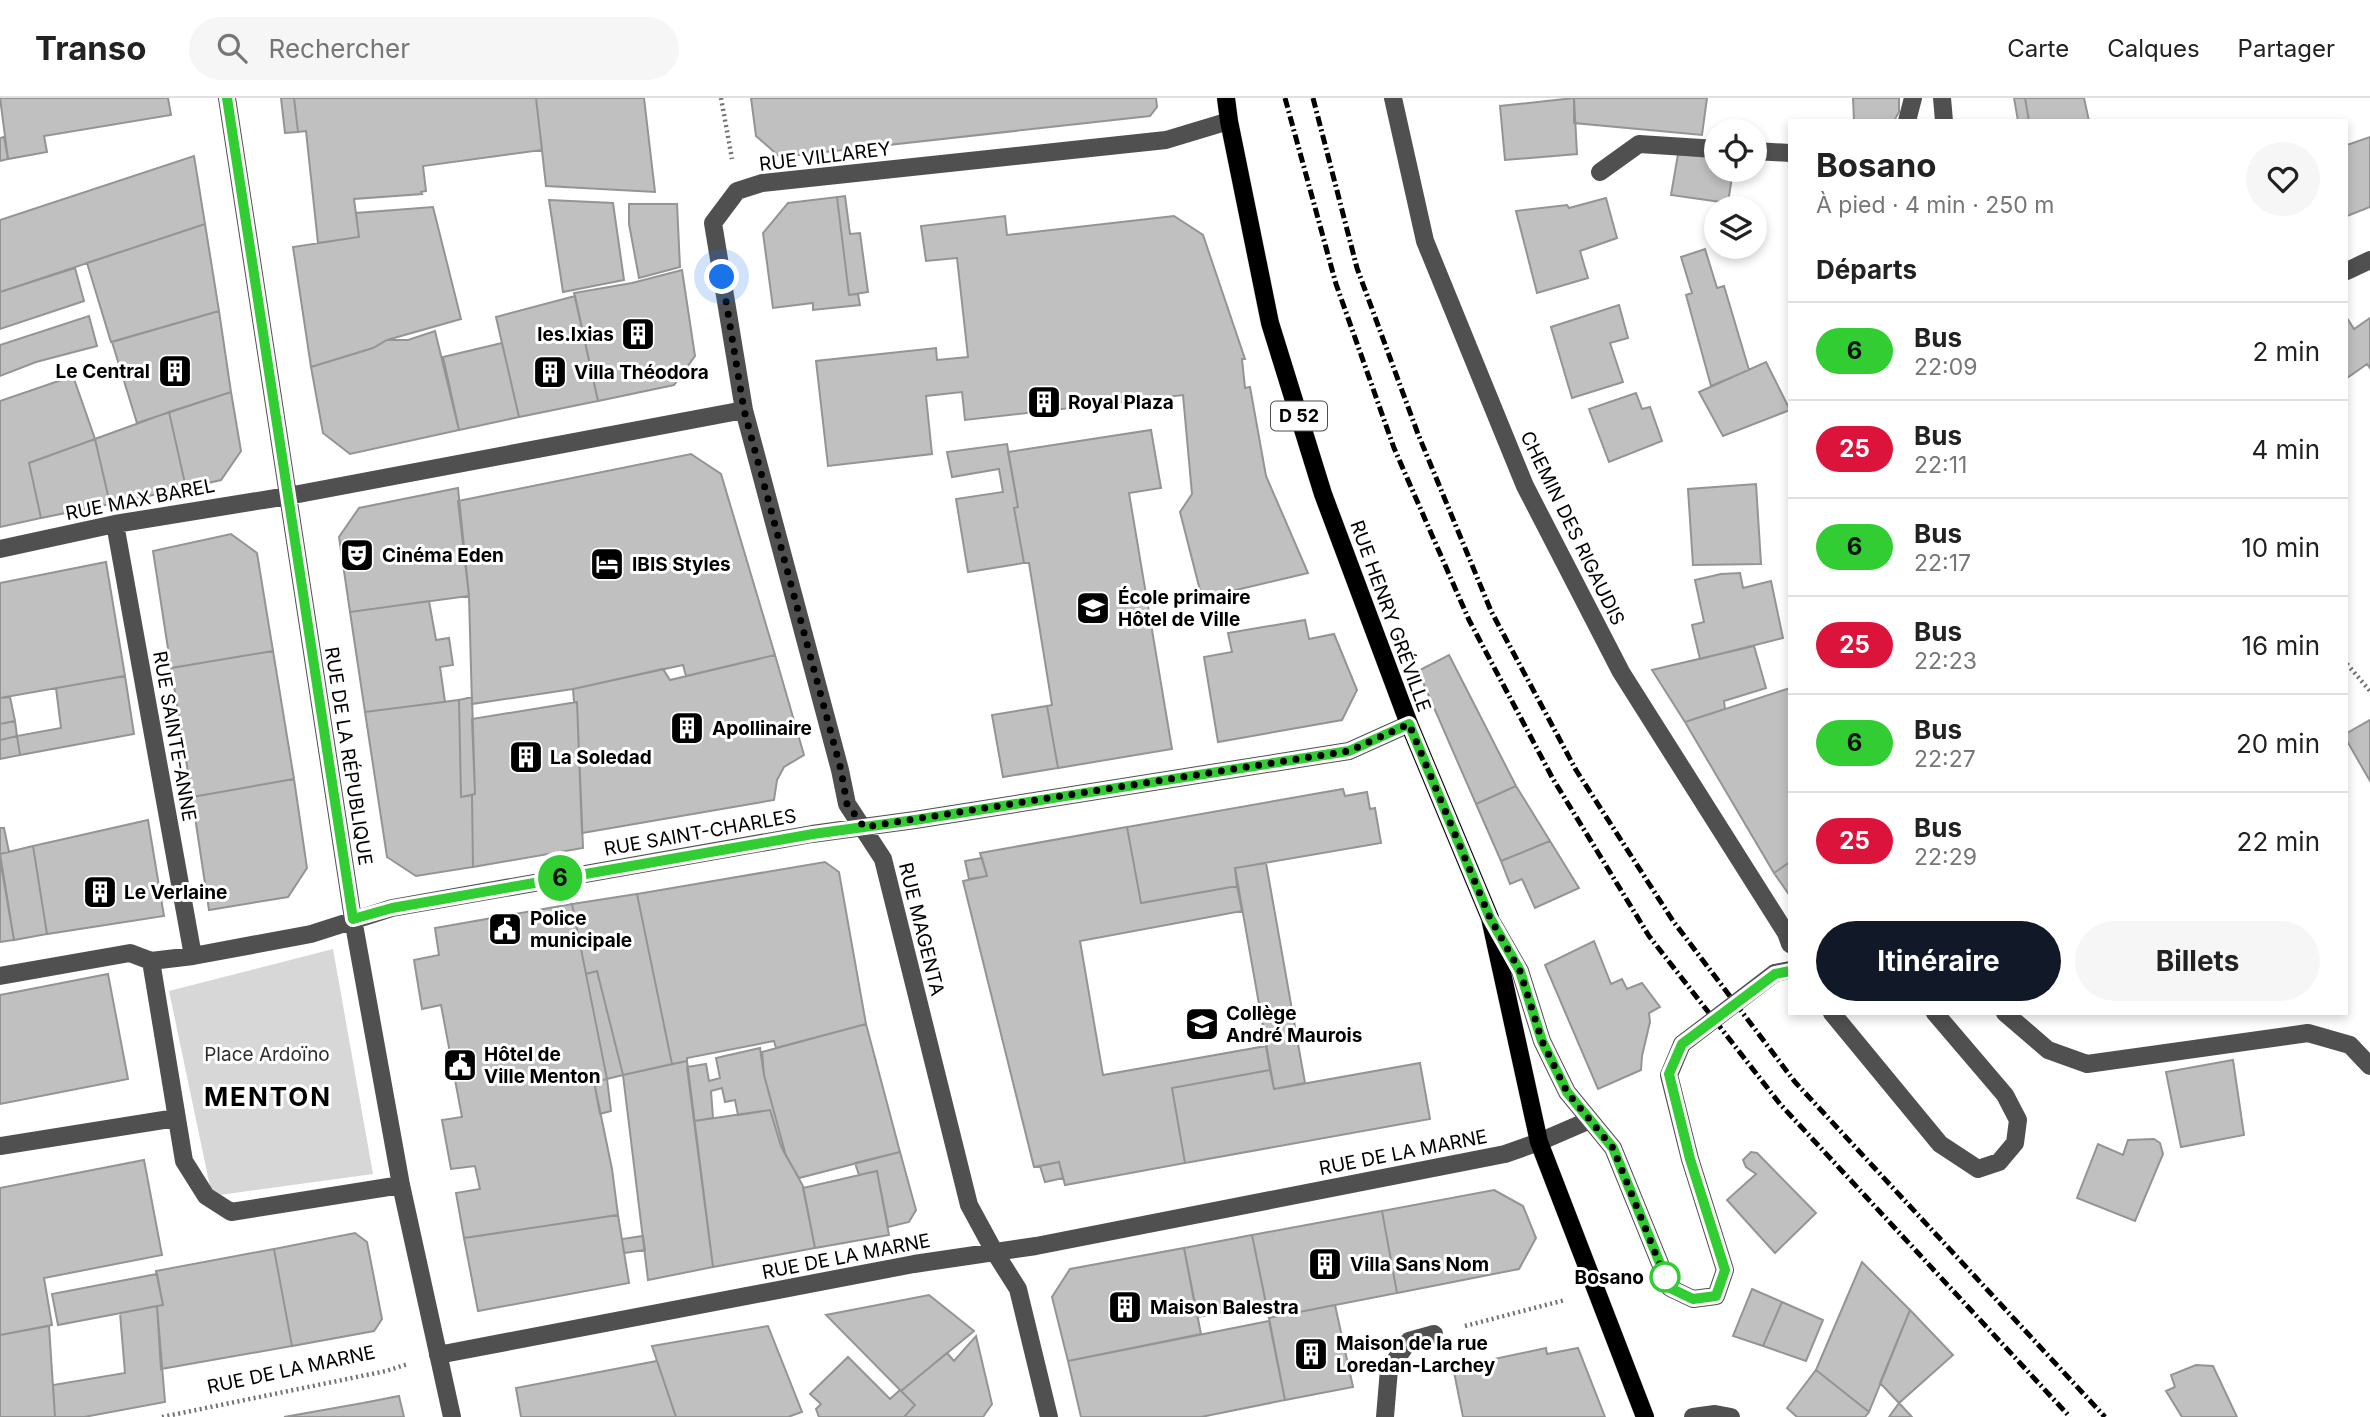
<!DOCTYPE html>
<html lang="fr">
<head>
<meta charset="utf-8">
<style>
	:root { --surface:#fff; --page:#f6f6f6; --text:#222; --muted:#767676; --line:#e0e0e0; --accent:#111827 }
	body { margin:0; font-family:Inter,sans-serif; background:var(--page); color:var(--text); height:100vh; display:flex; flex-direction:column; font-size:26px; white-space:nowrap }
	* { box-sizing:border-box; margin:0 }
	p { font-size:23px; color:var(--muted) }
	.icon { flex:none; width:38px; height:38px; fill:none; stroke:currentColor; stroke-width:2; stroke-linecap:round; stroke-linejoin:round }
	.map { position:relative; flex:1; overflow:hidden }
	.sheet { position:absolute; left:1788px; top:21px; width:560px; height:896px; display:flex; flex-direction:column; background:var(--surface); border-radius:0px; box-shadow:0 4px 10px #0003 }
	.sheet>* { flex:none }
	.badge { padding:0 14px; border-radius:23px; font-size:24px; line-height:46px }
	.controls { position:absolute; left:1704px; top:21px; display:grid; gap:14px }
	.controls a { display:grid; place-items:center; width:63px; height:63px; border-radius:50%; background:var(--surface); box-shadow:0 4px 10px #0003; font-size:35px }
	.you { position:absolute; width:35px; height:35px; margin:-18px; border:5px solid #fff; border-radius:50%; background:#1a73e8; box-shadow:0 0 0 10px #1a73e833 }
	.map>.badge { position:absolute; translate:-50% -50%; box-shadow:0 0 0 4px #fff }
	h2 { padding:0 28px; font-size:26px; line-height:63px }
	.round { display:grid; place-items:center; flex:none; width:74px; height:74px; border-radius:37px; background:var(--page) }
	.summary { display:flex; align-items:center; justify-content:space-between; height:119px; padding:0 28px }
	h1 { font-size:33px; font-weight:700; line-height:52px }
	.button { display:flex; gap:14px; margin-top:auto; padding:14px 28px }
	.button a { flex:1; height:80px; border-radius:42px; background:var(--accent); color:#fff; font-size:28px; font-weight:700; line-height:80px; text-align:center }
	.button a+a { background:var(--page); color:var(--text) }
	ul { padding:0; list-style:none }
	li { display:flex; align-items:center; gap:21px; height:98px; padding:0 28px; border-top:2px solid var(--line) }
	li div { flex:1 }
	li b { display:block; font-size:26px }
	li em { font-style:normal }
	li .badge { min-width:77px; font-weight:700; text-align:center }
	header { display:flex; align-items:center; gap:42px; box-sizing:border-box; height:98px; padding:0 35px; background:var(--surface); border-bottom:2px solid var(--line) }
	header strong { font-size:33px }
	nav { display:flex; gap:38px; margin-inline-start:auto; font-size:24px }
	.search { width:490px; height:63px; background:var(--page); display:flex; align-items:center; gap:18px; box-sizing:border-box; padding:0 24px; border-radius:38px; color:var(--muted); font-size:26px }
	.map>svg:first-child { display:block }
	.green { fill:#d7d7d7 }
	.building { fill:#c0c0c0; stroke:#949494; stroke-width:2 }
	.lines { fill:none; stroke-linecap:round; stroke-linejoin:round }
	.major-casing { stroke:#dbdbdb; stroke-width:19 }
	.path { stroke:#727272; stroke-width:4.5; stroke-dasharray:2 3.5; stroke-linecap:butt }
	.minor { stroke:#505050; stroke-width:18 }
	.major { stroke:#000; stroke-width:18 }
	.rail { stroke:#000; stroke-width:5; stroke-dasharray:10 3.5 2 3.5; stroke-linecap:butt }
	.minor-bridge { stroke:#505050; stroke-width:18 }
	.line-casing { stroke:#fff; stroke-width:16 }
	.line { stroke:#32cd32; stroke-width:10 }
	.walk { stroke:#000; stroke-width:7; stroke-dasharray:0 12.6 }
	.stop-dot { fill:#fff; stroke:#32cd32; stroke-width:3.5 }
	.labels { text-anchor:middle; stroke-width:6; stroke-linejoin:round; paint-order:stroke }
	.shield { fill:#fff; stroke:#4c4c4c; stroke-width:2 }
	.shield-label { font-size:18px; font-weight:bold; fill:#000 }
	.street-label { font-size:19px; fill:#000; stroke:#fff }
	.poi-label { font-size:19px; font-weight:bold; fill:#000; stroke:#fff; text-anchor:start }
	.park-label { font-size:19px; fill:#2e2e2e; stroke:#fff }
	.stop-label { font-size:19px; font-weight:bold; fill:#000; stroke:#fff; text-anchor:end }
	.district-label { font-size:26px; font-weight:bold; letter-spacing:2px; fill:#000; stroke:#fff }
</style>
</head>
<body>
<header>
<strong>Transo</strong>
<div class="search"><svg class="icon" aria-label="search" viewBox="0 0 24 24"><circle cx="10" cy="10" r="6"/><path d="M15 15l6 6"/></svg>Rechercher</div>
<nav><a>Carte</a><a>Calques</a><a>Partager</a></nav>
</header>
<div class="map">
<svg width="2370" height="1319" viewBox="0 0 2370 1319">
	<rect width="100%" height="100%" fill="#fff"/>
	<path class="green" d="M333,851L373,1076L212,1098L169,893Z"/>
	<path class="building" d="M0,0H168L171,17L44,38L47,54L8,61Z
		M281,0H294L298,34L285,35Z
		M294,0H536L542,52L423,68L426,93L421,94L422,96L354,101L359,139L318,145L306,33L298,34Z
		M536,0H644L655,94L546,88Z
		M751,0H1156L1157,9L1150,18L780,59L756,38Z
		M1574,0H1707L1702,37L1574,25Z
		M1574,0L1577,56L1505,62L1500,8Z
		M1853,0H1899V14L1894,23H1854Z
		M2014,0H2025L2029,23H2018Z
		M2025,0H2084L2089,23H2029Z
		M4,39L8,61L0,63V40Z
		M2370,39V109L2347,118V47Z
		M1678,56L1717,60V72H1733L1728,105L1671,97Z
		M194,58L205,126L0,194V122Z
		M845,98L850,136L860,135L868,194L849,197L837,99Z
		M837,99L849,197L858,196L860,207L813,212V205L773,210L763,135L788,105Z
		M1606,100L1617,140L1580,153L1588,180L1537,195L1516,113L1567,107L1569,110Z
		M549,102L613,105L624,182L563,194Z
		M629,106H677L680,169L639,180L629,126Z
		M433,109L461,221L387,242L373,250L311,269L293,149L359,139L356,115Z
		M1005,118L1007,137L1174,118L1203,137L1245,261H1242L1245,290L1250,289L1266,378L1308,475L1202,500L1180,414L1192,396L1183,297L965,322L962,294L926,298L932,356L828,368L816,263L936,250L937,262L968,259L957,160L926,163L921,128Z
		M205,126L219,213L111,244L87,165Z
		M1705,151L1717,190L1724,188L1749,272L1711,288L1686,197L1692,195L1681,159Z
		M75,170L84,203L0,231V194Z
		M682,172L695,258L674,287L598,303L574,195L632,185Z
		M575,198L598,303L519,319L496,219Z
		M1619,207L1628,240L1610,245L1623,284L1572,300L1551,229Z
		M219,213L231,294L137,325L112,244Z
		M89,218L97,248L36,264L0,278V247Z
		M2347,220L2354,231L2370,220V270L2367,266L2347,280Z
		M435,233L459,332L350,356L323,335L311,269L373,250L387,242H408Z
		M502,245L519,319L459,332L443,259Z
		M1766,264L1790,312L1723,338L1699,294Z
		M73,278L95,341L29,365L41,420L0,429V303Z
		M231,294L241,353L221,382L186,390L169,314Z
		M1636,295L1642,311L1650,309L1662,343L1609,364L1589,311Z
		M169,314L186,390L110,406L95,341Z
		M1151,332L1161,390L1129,395L1172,651L1058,670L1047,608L1052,607L1029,465H1024L1014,410L1018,409L1008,354Z
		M95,341L110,406L41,420L29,365Z
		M1007,346L1018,409L1014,410L1024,465L968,474L956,401L1003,394L999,371L952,379L947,354Z
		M691,356L721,376L775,557L686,578L683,567L573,591L472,606L469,498L458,403Z
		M1756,386L1761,466L1693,467L1688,391Z
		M458,390L469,498L350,514L339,439L359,410Z
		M231,436L257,455L273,553L171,570L153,453Z
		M106,464L125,578L0,600V485Z
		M1740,475L1743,490L1771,483L1783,540L1700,561L1692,527L1704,524L1695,482L1721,476Z
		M429,503L436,542L449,540L453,567L440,569L445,604L365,614L350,514Z
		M1305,522L1309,541L1334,536L1357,592L1342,622L1218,644L1204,559L1232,554L1228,535Z
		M1754,548L1766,590L1724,603L1725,611L1685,624L1652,572Z
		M273,553L294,681L192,699L171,570Z
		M775,557L804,657L784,669L777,682L774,702L582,735L577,604H574L573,591L663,571L670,582Z
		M1449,557L1516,688L1476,706L1418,573Z
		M125,578L134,636L20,657L17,638L61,630L56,590Z
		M1790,590V764L1774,775L1685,624Z
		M10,599L15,623L0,626V600Z
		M472,599L475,696L461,699L459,602Z
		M459,602L461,699L472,697L473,769L416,778L387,759L365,614Z
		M577,604L583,750L473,769L472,697L475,696L472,621Z
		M1047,608L1058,670L1003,679L992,617Z
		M2370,622V683L2347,643V635Z
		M15,623L17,638L0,642V626Z
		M17,638L20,657L0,661V642Z
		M294,681L307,770L288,799L209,812L192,699Z
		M1516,688L1550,743L1501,763L1476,706Z
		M1343,691L1345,698L1367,694L1370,711L1375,710L1381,745L1235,770L1237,788L1141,805L1127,729Z
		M148,722L164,818L47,836L33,748Z
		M1127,729L1141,805L1237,788L1242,813L1080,843L1103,977L1266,948L1270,972L1172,990L1185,1065L1065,1087L1059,1064L1034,1069L963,783L987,778L980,755Z
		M0,730H4L9,754L0,756Z
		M1550,743L1579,790L1535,810L1522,781L1510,786L1501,763Z
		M33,748L47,836L14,842L0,756Z
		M982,760L987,778L969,781L965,763Z
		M0,761L14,842L0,844Z
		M825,764L839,774L866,926L776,950L774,943L687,960V963L672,966L637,796Z
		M1790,764V798L1774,775Z
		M1266,765L1305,985L1274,991L1235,770Z
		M637,796L672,966L623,977L597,873L586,876L572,806Z
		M572,806L607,981L594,984L612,1071L618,1117L464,1140L456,1095L480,1091L475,1068L451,1071L442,1022L462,1019L441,907L422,911L414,862L439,857L435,830Z
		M1594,843L1611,886L1622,881L1627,891L1642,885L1660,909L1649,915L1650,924L1642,958L1641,972L1598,991L1545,867Z
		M597,873L623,977L607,981L586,876Z
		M108,876L128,981L0,1006V897Z
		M866,926L900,1054L799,1080L786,1058L764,977L762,954Z
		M760,950L764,977L786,1058L781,1048L770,1012L738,1017L735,1002L725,1004L722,990L711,993L713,1020L694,1023L687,969L706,966L709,983L720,980L716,960Z
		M2233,962L2244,1037L2181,1049L2166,974Z
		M687,963L713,1169L648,1182L623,977Z
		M1420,965L1430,1021L1185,1065L1172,990L1270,972L1274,991Z
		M607,981L611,1013L600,1016L594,984Z
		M770,1012L781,1048L803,1088L815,1150L713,1169L694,1023Z
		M2154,1041L2160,1045L2163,1056L2135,1123L2077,1100L2098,1046L2123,1057L2128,1042Z
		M900,1054L916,1112L909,1124L888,1129L877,1073L859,1077L855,1065Z
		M1751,1054L1757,1055L1816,1115L1775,1155L1727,1102L1756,1076L1746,1069L1743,1062Z
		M144,1062L162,1157L44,1180L52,1227L0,1237V1090Z
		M1059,1064L1063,1080L1045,1084L1040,1068Z
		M877,1073L889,1137L815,1150L803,1090Z
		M1494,1092L1523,1108L1536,1140L1519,1171L1397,1195L1382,1113Z
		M1382,1113L1397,1195L1269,1220L1252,1137Z
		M618,1117L629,1185L478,1213L464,1140Z
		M355,1135L367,1144L382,1221L374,1233L292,1248L274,1151Z
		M1252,1137L1266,1206L1197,1219L1184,1150Z
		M643,1138L645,1152L624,1155L622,1141Z
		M1184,1150L1201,1236L1068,1263L1052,1199L1070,1171Z
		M274,1151L292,1248L161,1271L157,1208L163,1207L156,1173Z
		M1862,1164L1910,1212L1869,1314L1816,1272Z
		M157,1176L163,1207L58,1227L52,1196Z
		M1752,1191L1782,1204L1763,1248L1733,1238Z
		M929,1197L974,1233L901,1293L826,1217Z
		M1782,1204L1823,1222L1806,1263L1763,1248Z
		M1335,1207L1353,1289L1285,1302L1269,1220Z
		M157,1208L165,1304L84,1319H55L53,1287L125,1275L120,1215Z
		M1910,1212L1953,1257L1899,1305L1880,1285Z
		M1269,1223L1285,1302L1201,1319H1081L1068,1263Z
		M49,1228L55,1319H0V1237Z
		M768,1228L802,1314L788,1319H676L652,1248Z
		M976,1238L992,1306L983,1319H904L915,1307L901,1293L947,1255L954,1263Z
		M1546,1250L1547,1256L1578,1250L1605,1319H1463L1454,1274L1480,1269V1264Z
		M848,1259L890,1301L900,1292L915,1307L904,1319H819L816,1311L821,1306L810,1296Z
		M657,1263L676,1319H521L516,1290Z
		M2196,1267L2213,1268L2237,1319H2182L2166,1293L2175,1289L2171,1277Z
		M1816,1272L1869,1314L1865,1319H1797L1787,1310Z
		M399,1298L404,1319H284L363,1305Z
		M1899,1305L1912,1319H1889Z"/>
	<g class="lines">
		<g class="major-casing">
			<path id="major" d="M1226,0L1229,23L1270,225L1323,396L1409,626L1490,820L1539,1044L1645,1319"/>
		</g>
		<path class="path" d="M721,0L732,61
			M2347,566L2370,593
			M1465,1228L1565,1202
			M162,1319L386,1273L408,1266"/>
		<path class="minor" d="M227,0L353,821L401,1087L452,1319
			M1393,0L1425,143L1525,388L1621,574L1786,835L1790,846
			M1942,0L1944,23
			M1907,23L1913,0
			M1755,53L1790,55
			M1600,74L1639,46L1717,51
			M2347,173L2370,162
			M115,426L193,858
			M0,451L115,426L288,398L744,312
			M1493,826L1520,873L1542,943L1567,994L1613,1050L1670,1190L1693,1201L1716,1198L1725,1172L1690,1061L1669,977L1682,946
			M151,863L184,1063L206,1098L231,1114L401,1087
			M1775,875L1790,872
			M0,878L130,855L151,863L193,858L311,836L392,810L812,736L915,722L1349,653L1409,626
			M1832,915L1940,1046L1978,1071L1999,1064L2015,1045L2018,1022L2005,997L1935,915
			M2005,915L2048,952L2087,966L2308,935L2350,947L2370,968
			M0,1048L176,1020
			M438,1257L914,1166L1036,1148L1505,1056L1539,1044L1590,1022
			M1049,1319L1018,1191L994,1153L969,1107L883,761L847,706L840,672L744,312L713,125L737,93L762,85L1166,42L1229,23
			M1385,1319L1389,1271L1409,1243L1434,1236
			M1693,1319L1715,1316L1731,1319"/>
		<use href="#major" class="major"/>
		<path class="rail" d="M1285,0L1336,186L1394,350L1469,522L1553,681L1649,838L1780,1006L2070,1319
			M1313,0L1357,170L1418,336L1491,513L1576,672L1673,823L1795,984L2105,1319"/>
		<path class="minor-bridge" d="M1682,946L1775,875"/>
	</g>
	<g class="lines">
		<g class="line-casing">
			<path id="line" d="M227,0L353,821L392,810L813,736L915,722L1349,653L1409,626L1490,820L1520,873L1542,943L1567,994L1613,1050L1670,1190L1693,1201L1716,1198L1725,1172L1690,1061L1669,976L1682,946L1775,876L1790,873"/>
		</g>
		<use href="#line" class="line"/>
		<path class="walk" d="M722,179L744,312L841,672L847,706L864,729L1349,653L1409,626L1490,820L1520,873L1542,943L1567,994L1613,1050L1665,1179"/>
	</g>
	<defs>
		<g id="building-square" transform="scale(1.75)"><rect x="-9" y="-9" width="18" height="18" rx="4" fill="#000" stroke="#fff"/><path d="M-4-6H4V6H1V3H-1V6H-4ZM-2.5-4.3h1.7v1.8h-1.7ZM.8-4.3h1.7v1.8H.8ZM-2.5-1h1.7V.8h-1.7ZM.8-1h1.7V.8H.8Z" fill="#fff"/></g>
		<g id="theatre-square" transform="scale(1.75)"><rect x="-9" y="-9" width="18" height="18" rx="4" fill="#000" stroke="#fff"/><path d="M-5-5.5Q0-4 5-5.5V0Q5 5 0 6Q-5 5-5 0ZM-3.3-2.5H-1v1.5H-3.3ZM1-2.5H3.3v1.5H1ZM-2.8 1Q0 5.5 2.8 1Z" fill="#fff"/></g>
		<g id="hotel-square" transform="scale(1.75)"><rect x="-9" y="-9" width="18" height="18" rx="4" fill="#000" stroke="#fff"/><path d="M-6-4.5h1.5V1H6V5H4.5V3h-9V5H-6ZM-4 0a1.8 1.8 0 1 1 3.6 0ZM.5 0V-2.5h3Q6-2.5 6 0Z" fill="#fff"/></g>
		<g id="school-square" transform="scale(1.75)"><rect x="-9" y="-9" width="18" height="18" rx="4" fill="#000" stroke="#fff"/><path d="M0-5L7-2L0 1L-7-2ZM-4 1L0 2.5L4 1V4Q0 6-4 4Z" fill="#fff"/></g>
		<g id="civic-square" transform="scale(1.75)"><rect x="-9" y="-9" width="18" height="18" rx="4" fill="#000" stroke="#fff"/><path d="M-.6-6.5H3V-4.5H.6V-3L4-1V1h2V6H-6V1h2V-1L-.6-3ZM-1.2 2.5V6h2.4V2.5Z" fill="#fff"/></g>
	</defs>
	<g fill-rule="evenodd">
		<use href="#building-square" x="638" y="236"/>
		<use href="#building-square" x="175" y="273"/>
		<use href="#building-square" x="550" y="274"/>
		<use href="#building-square" x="1044" y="304"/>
		<use href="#theatre-square" x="357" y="457"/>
		<use href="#hotel-square" x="607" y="466"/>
		<use href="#school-square" x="1093" y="510"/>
		<use href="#building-square" x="687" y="630"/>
		<use href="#building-square" x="526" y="659"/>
		<use href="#building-square" x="100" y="794"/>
		<use href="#civic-square" x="505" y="831"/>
		<use href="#school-square" x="1202" y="926"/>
		<use href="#civic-square" x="460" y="967"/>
		<use href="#building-square" x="1325" y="1166"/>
		<use href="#building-square" x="1125" y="1209"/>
		<use href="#building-square" x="1311" y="1256"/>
	</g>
	<circle class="stop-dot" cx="1665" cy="1179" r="14"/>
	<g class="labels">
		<rect class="shield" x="1271" y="303.5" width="56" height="29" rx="5"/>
		<g class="shield-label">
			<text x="1299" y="324">D 52</text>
		</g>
		<g class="street-label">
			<text transform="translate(825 58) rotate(-7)" y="7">RUE VILLAREY</text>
			<text transform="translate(140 401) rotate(-11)" y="7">RUE MAX BAREL</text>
			<text transform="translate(1573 430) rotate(64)" y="7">CHEMIN DES RIGAUDIS</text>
			<text transform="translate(1391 518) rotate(70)" y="7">RUE HENRY GRÉVILLE</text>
			<text transform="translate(175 638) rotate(80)" y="7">RUE SAINTE-ANNE</text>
			<text transform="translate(349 658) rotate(81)" y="7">RUE DE LA RÉPUBLIQUE</text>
			<text transform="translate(700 734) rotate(-10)" y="7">RUE SAINT-CHARLES</text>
			<text transform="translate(922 831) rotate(76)" y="7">RUE MAGENTA</text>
			<text transform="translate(1403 1054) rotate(-11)" y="7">RUE DE LA MARNE</text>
			<text transform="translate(846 1158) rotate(-11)" y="7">RUE DE LA MARNE</text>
			<text transform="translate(291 1271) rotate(-12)" y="7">RUE DE LA MARNE</text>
		</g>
		<g class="poi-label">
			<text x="614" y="243" text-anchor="end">les.Ixias</text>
			<text x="150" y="280" text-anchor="end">Le Central</text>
			<text x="574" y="281">Villa Théodora</text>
			<text x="1068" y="311">Royal Plaza</text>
			<text x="382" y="464">Cinéma Eden</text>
			<text x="632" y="473">IBIS Styles</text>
			<text x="1118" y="506">École primaire<tspan x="1118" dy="22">Hôtel de Ville</tspan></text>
			<text x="712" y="637">Apollinaire</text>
			<text x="550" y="666">La Soledad</text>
			<text x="124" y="801">Le Verlaine</text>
			<text x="530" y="827">Police<tspan x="530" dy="22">municipale</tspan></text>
			<text x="1226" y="922">Collège<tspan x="1226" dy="22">André Maurois</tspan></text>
			<text x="484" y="963">Hôtel de<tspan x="484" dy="22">Ville Menton</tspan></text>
			<text x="1350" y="1173">Villa Sans Nom</text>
			<text x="1150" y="1216">Maison Balestra</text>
			<text x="1336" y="1252">Maison de la rue<tspan x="1336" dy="22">Loredan-Larchey</tspan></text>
		</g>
		<g class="park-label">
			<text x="267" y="963">Place Ardoïno</text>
		</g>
		<g class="stop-label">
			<text x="1644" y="1186">Bosano</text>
		</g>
		<g class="district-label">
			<text x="268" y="1008">MENTON</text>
		</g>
	</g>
</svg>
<div class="controls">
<a><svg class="icon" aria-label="locate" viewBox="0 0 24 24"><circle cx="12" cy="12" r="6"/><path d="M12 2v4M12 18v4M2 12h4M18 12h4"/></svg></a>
<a><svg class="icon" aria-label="layers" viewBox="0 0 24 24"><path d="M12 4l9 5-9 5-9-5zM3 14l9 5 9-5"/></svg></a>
</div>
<div class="you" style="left:722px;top:179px"></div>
<b class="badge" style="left:560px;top:780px;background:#32cd32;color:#111">6</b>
<section class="sheet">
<div class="summary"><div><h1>Bosano</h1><p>À pied · 4 min · 250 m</p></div><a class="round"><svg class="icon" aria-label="heart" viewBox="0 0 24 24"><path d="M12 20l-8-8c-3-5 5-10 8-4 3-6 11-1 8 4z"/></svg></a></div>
<h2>Départs</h2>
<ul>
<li><span class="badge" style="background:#32cd32;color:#111">6</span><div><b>Bus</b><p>22:09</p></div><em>2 min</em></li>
<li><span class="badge" style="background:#dc143c;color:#fff">25</span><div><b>Bus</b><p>22:11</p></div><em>4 min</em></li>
<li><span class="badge" style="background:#32cd32;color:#111">6</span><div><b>Bus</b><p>22:17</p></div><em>10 min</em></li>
<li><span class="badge" style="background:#dc143c;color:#fff">25</span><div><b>Bus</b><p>22:23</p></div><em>16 min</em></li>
<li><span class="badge" style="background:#32cd32;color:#111">6</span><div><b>Bus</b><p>22:27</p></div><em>20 min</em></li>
<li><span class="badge" style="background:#dc143c;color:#fff">25</span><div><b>Bus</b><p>22:29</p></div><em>22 min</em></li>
</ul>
<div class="button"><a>Itinéraire</a><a>Billets</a></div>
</section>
</div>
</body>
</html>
